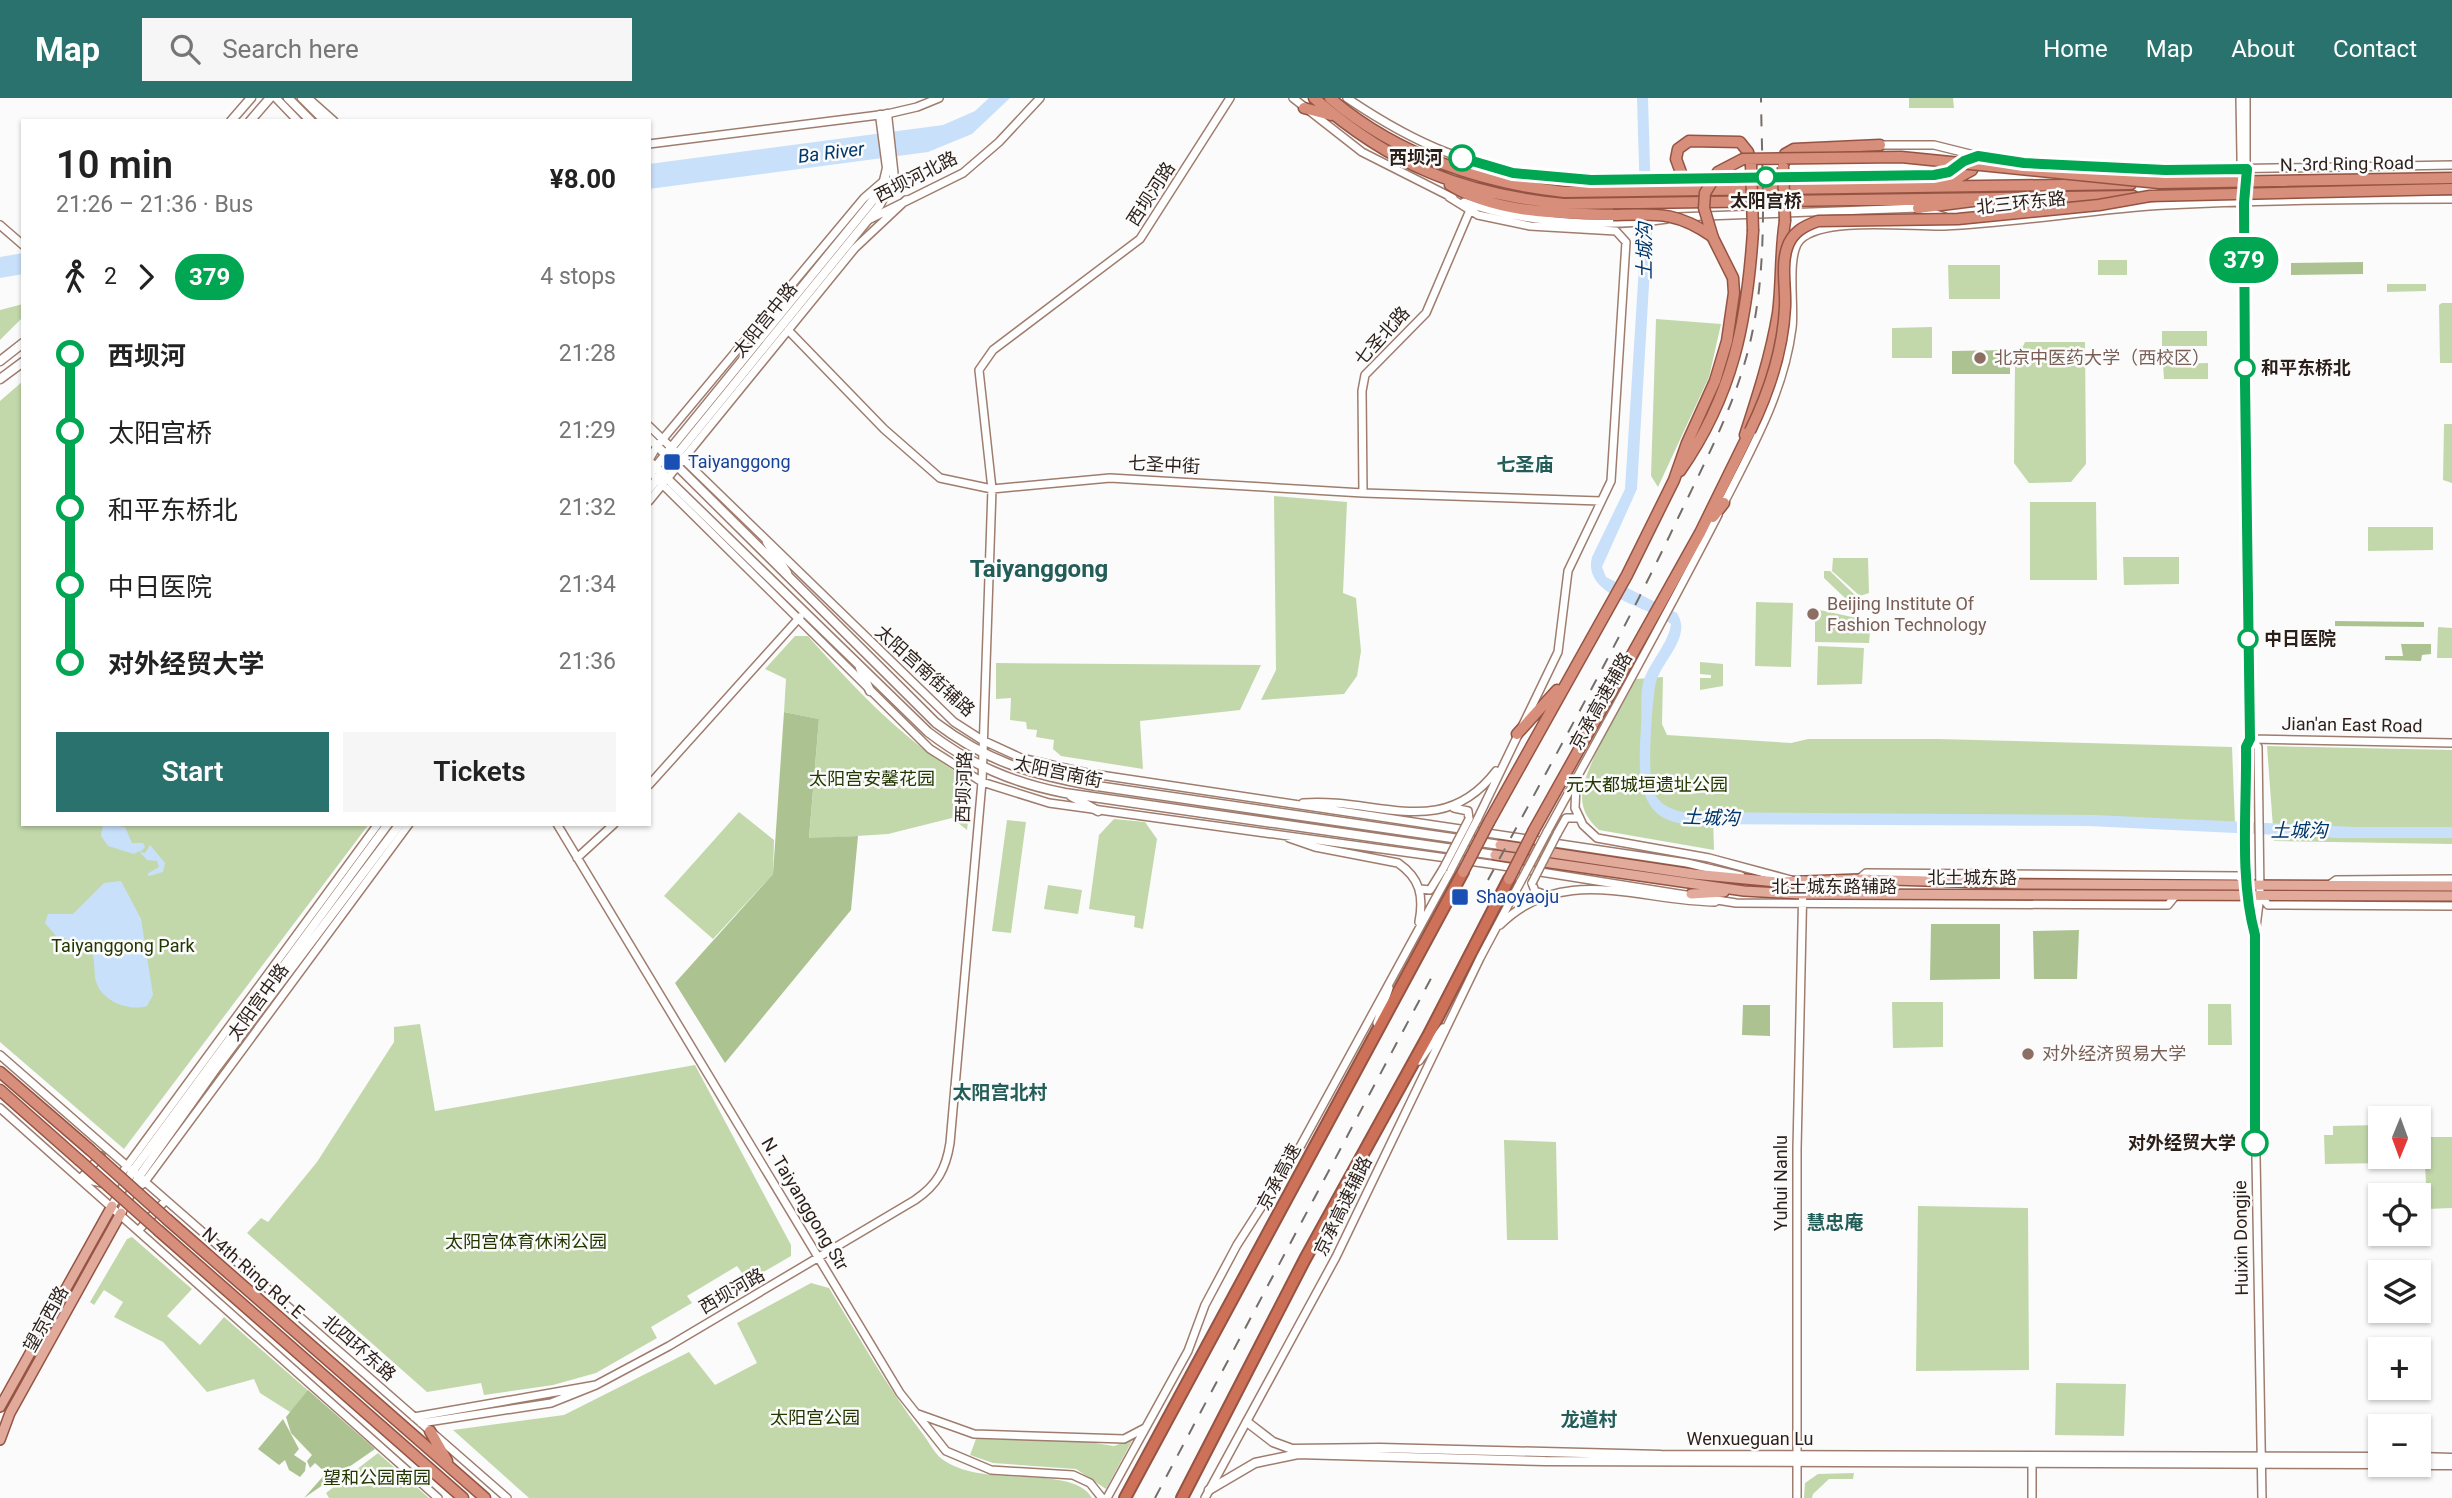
<!DOCTYPE html>
<html lang="en">
<head>
<meta charset="utf-8">
<style>
	:root { --surface:#fff; --page:#f6f6f6; --text:#222; --muted:#767676; --accent:#29726d }
	body { margin:0; font-family:Roboto,"Noto Sans SC",sans-serif; background:var(--page); color:var(--text); height:100vh; display:flex; flex-direction:column; font-size:26px; white-space:nowrap }
	* { box-sizing:border-box; margin:0 }
	p { font-size:23px; color:var(--muted) }
	.icon { flex:none; width:38px; height:38px; fill:none; stroke:currentColor; stroke-width:2; stroke-linecap:round; stroke-linejoin:round }
	.map { position:relative; flex:1; overflow:hidden }
	.panel { position:absolute; left:21px; top:21px; width:630px; height:707px; display:flex; flex-direction:column; background:var(--surface); border-radius:0px; box-shadow:0 2px 5px #0004 }
	.panel>* { flex:none }
	.badge { padding:0 14px; border-radius:23px; font-size:24px; line-height:46px }
	.needle { width:46px; rotate:181deg }
	.tools { position:absolute; left:2368px; top:1008px; display:grid; gap:14px }
	.tools a { display:grid; place-items:center; width:63px; height:63px; border-radius:0px; background:var(--surface); box-shadow:0 2px 5px #0004; font-size:35px }
	.map>.badge { position:absolute; translate:-50% -50%; box-shadow:0 0 0 4px #fff }
	.legs { display:flex; align-items:center; gap:10px; height:77px; padding:0 35px; font-size:23px }
	.legs p { margin-inline-start:auto }
	.head { display:flex; align-items:center; justify-content:space-between; height:119px; padding:0 35px }
	h1 { font-size:38px; font-weight:600; line-height:52px }
	.action { display:flex; gap:14px; margin-top:auto; padding:14px 35px }
	.action a { flex:1; height:80px; border-radius:0px; background:var(--accent); color:#fff; font-size:28px; font-weight:600; line-height:80px; text-align:center }
	.action a+a { background:var(--page); color:var(--text) }
	ul { padding:0 35px; list-style:none }
	li { display:flex; align-items:center; gap:24px; height:77px; font-size:26px }
	li i { display:grid; place-items:center; width:10px; height:100%; margin:0 9px; background:currentColor }
	li i::after { content:''; width:18px; height:18px; margin:-9px; border:5px solid; border-radius:50%; background:var(--surface) }
	li p { margin-inline-start:auto }
	li:first-child i { background:linear-gradient(#0000 50%,currentColor 0) }
	li:last-child i { background:linear-gradient(currentColor 50%,#0000 0) }
	header { display:flex; align-items:center; gap:42px; box-sizing:border-box; height:98px; padding:0 35px; background:var(--accent); color:#fff }
	header strong { font-size:33px }
	nav { display:flex; gap:38px; margin-inline-start:auto; font-size:24px }
	.search { width:490px; height:63px; background:var(--page); display:flex; align-items:center; gap:18px; box-sizing:border-box; padding:0 24px; border-radius:0px; color:var(--muted); font-size:26px }
	.map>svg:first-child { display:block }
	.green { fill:#c2d8ab }
	.forest { fill:#acc391 }
	.water { fill:#c9e0fa }
	.lines { fill:none; stroke-linecap:round; stroke-linejoin:round }
	.tertiary-casing { stroke:#9f7d6e; stroke-width:10 }
	.secondary-casing { stroke:#9f7d6e; stroke-width:11 }
	.primary-casing { stroke:#955443; stroke-width:12 }
	.trunk-casing { stroke:#955443; stroke-width:13 }
	.motorway-casing { stroke:#955443; stroke-width:14 }
	.tertiary { stroke:#fff; stroke-width:7 }
	.secondary { stroke:#fff; stroke-width:8 }
	.primary { stroke:#e1aa9b; stroke-width:9 }
	.trunk { stroke:#d78e7a; stroke-width:10 }
	.motorway { stroke:#cd7159; stroke-width:10 }
	.rail { stroke:#766e6a; stroke-width:2; stroke-dasharray:12 12; stroke-linecap:butt }
	.tertiary-bridge-casing { stroke:#9f7d6e; stroke-width:10; stroke-linecap:butt }
	.trunk-bridge-casing { stroke:#955443; stroke-width:13; stroke-linecap:butt }
	.tertiary-bridge { stroke:#fff; stroke-width:7 }
	.trunk-bridge { stroke:#d78e7a; stroke-width:10 }
	.line-1-casing { stroke:#fff; stroke-width:16 }
	.line-1 { stroke:#00a651; stroke-width:10 }
	.stop-1-dot { fill:#fff; stroke:#00a651; stroke-width:3.5 }
	.education-dot { fill:#8d6e63; stroke:#fbfbfb; stroke-width:2.5 }
	.transit-dot { fill:#1a4fb4; stroke:#fbfbfb; stroke-width:2.5 }
	.labels { text-anchor:middle; stroke-width:5; stroke-linejoin:round; paint-order:stroke }
	.stop-label { font-size:18px; font-weight:bold; fill:#2c1f19; stroke:#fbfbfb; text-anchor:end }
	.street-label { font-size:18px; fill:#2c1f19; stroke:#fbfbfb }
	.education-label { font-size:18px; fill:#785e54; stroke:#fbfbfb; text-anchor:start }
	.transit-label { font-size:18px; fill:#164399; stroke:#fbfbfb; text-anchor:start }
	.park-label { font-size:18px; fill:#233800; stroke:#fbfbfb }
	.water-label { font-size:19px; font-style:italic; fill:#00376a; stroke:#fbfbfb }
	.neighbourhood-label { font-size:19px; font-weight:bold; fill:#235d58; stroke:#fbfbfb }
	.district-label { font-size:24px; font-weight:bold; fill:#235d58; stroke:#fbfbfb }
</style>
</head>
<body>
<header>
<strong>Map</strong>
<div class="search"><svg class="icon" aria-label="search" viewBox="0 0 24 24"><circle cx="10" cy="10" r="6"/><path d="M15 15l6 6"/></svg>Search here</div>
<nav><a>Home</a><a>Map</a><a>About</a><a>Contact</a></nav>
</header>
<div class="map">
<svg width="2452" height="1400" viewBox="0 0 2452 1400">
	<rect width="100%" height="100%" fill="#fbfbfb"/>
	<path class="green" d="M1909,0H1953L1954,10H1909Z
		M2098,162H2127V177H2098Z
		M1948,167H2000V201H1949Z
		M2387,186H2426V193L2387,194Z
		M2442,205H2452V265H2440L2439,207Z
		M23,206V219L0,242V212Z
		M1656,221L1721,226L1709,279L1658,389L1651,378Z
		M1932,229V260H1892V230Z
		M2162,233H2207V248H2162Z
		M2025,244H2085L2086,366L2071,384L2029,385L2014,365L2015,265Z
		M2208,265V281H2164L2163,266Z
		M23,283V726H369L124,1051L0,944V303Z
		M2444,326H2452V385L2443,382Z
		M1274,398L1347,404L1343,495L1356,500L1361,553L1357,578L1344,596L1261,602L1276,572Z
		M2030,404H2096L2097,482H2030Z
		M2368,429H2433V452L2368,453Z
		M2123,459H2179V486L2124,487Z
		M1833,460H1868L1869,495L1860,498L1832,473Z
		M1824,473H1830L1857,499L1846,501L1824,480Z
		M1756,504L1793,505L1791,569L1755,568Z
		M1815,511L1871,523L1869,545L1815,544Z
		M2438,529L2452,530V560H2437Z
		M795,538H808C857,593 905,644 969,682L972,689L967,732L952,720L888,736L809,741L819,621L784,614L786,581L765,571Z
		M1818,548L1864,550L1862,586L1817,587Z
		M1700,564L1723,566V588L1700,592V580H1711V577L1700,576Z
		M996,565L1261,567L1240,612L1140,623L1143,671L1061,658L1053,651L1054,642L1036,639L1037,632L1027,631L1026,624L1010,622L1011,600L996,601Z
		M1663,579L1662,626L1667,637L1791,645L1808,641H1938L2232,649L2235,726L1713,719L1714,752L1599,732C1589,723 1582,713 1582,699C1582,671 1622,608 1636,581Z
		M2267,648L2452,652V746L2274,743Z
		M739,714L774,742L773,776L713,841L664,798Z
		M1114,721L1145,724L1157,741L1143,831L1134,829L1135,818L1089,811L1099,737Z
		M1007,722L1026,724L1011,835L992,833Z
		M1048,787L1082,792L1078,816L1044,811Z
		M1892,904H1943V949L1893,950Z
		M2208,906H2231L2232,947H2208Z
		M420,926L435,1013L695,967L791,1147V1158L748,1183L737,1168L687,1198L692,1205L651,1229L657,1240L596,1275L553,1287L484,1297L481,1285L427,1294L247,1135L261,1120L268,1124L317,1064L394,944V929Z
		M2380,1027V1059H2383L2384,1065L2325,1066L2324,1037H2333V1028Z
		M2424,1039H2452V1110L2427,1111Z
		M1504,1042L1556,1044L1558,1142H1507Z
		M1918,1108L2028,1110L2029,1272L1916,1273Z
		M132,1139L192,1191L167,1218L200,1247L224,1219L375,1351L290,1314L260,1295L254,1281L207,1294L163,1244L114,1219L123,1204L104,1192L94,1207L90,1204L127,1141Z
		M811,1185L829,1190C859,1239 887,1289 922,1335C928,1342 934,1355 942,1361C983,1392 1072,1365 1092,1400H529L453,1332L564,1317L689,1254L715,1287L757,1265L737,1225Z
		M2056,1285L2126,1286L2124,1338L2055,1337Z
		M976,1341L1082,1343L1114,1348L1133,1341L1106,1391L1076,1371L993,1365L970,1357Z
		M378,1355L429,1400H329L326,1395Z
		M1854,1375L1853,1381H1829L1813,1396L1812,1400H1804L1805,1385L1818,1376Z"/>
	<path class="forest" d="M2363,164V176L2291,177V165Z
		M2010,252V276H1952V253Z
		M2335,523L2424,524V529L2335,528Z
		M2401,546H2431V556L2422,557L2421,563L2385,562V558H2403Z
		M784,614L819,621L809,740L858,738L851,812L725,965L675,885L773,776Z
		M1931,826H2000V881L1930,882Z
		M2079,832L2077,881H2034L2033,833Z
		M1743,907H1770V938L1742,937Z
		M308,1292L375,1351L304,1400L326,1375L315,1365L310,1370L307,1363L312,1357L291,1335L286,1319Z
		M283,1321L299,1351L294,1357L306,1365L305,1373L300,1379L289,1372L285,1362L279,1367L258,1351Z"/>
	<path class="water" d="M989,0H1010L972,36L928,54L649,91V66L943,27L975,13Z
		M1637,0H1648L1652,136L1637,391L1602,469L1606,479L1677,515C1692,539 1663,561 1656,584C1652,599 1647,680 1653,693C1658,705 1671,712 1683,714L2095,717L2354,729H2452V740H2338L2088,728L1686,726C1633,722 1639,667 1641,628C1642,614 1640,598 1643,585C1649,564 1668,547 1671,526C1647,507 1582,499 1592,459L1625,391L1641,136Z
		M23,155V176L0,180V159Z
		M103,726L125,729L132,745H143L145,749L140,754L145,755L150,747L165,765L163,774L149,778L147,776L159,769L157,763L147,762L139,753L134,756L108,748L101,738Z
		M121,783L141,821L153,897L147,908C128,914 98,902 95,879C94,867 95,859 89,847L56,838L45,825L48,816H73L104,785Z"/>
	<g class="lines">
		<g class="tertiary-casing">
			<path id="tertiary" d="M276,0L298,23
				M308,0L334,23
				M1293,0L1362,54L1453,100
				M1347,0C1418,48 1470,69 1555,81L1934,77L1949,74L1964,63L1978,58L2024,65L2165,72L2452,67
				M2240,0L2251,638L2246,649C2247,709 2239,780 2255,837
				M2246,0V73
				M649,46L887,16L917,9L939,0
				M1880,47H1934L1978,58
				M1449,99L1478,117L1530,128L1616,133L1626,144L1611,383L1568,473L1558,554L1477,722
				M1464,104C1521,125 1606,130 1667,121
				M1678,119L1918,110L1945,119
				M868,122L963,75L999,44L1040,0
				M0,127L23,147
				M788,232L884,331L940,380L992,391L1110,380L1363,395L1601,403
				M649,328L954,624L982,642L1021,660L1087,675L1687,765L1741,778
				M649,362L657,348L864,100L886,81
				M655,379L930,651L982,684L1049,705L1490,766L1736,805L2168,807L2176,797
				M1363,395L1362,293L1365,277L1426,215L1470,112
				M649,403L855,150L906,102
				M1723,407C1752,350 1784,294 1792,230C1795,209 1786,157 1800,142C1823,118 1911,129 1944,128C2019,125 2092,111 2166,107C2261,102 2357,101 2452,101
				M2251,641L2258,649L2260,797L2255,837V1002L2262,1400
				M2251,641L2452,645
				M1576,686L1575,710L1583,727L1597,740L1709,760L1791,782
				M649,687L800,519
				M1303,705C1376,699 1442,744 1496,673
				M1454,710L1468,713L1469,721
				M557,726L900,1295L946,1353L991,1372L1073,1377L1090,1385L1102,1400
				M1547,734C1605,628 1663,524 1718,417
				M1557,736L1566,720H1579
				M1289,740L1315,749L1398,765C1420,780 1424,798 1419,824
				M577,760L614,726
				M1859,781L1866,775L2238,778L2247,786
				M1532,785L1535,793L1546,797
				M2329,787L2336,782L2452,781
				M1420,791L1430,792L1443,771
				M2260,797L2268,807L2452,808
				M1500,827C1562,765 1639,803 1715,804
				M1377,925L1389,890
				M0,957L507,1400
				M1419,963L1443,930
				M0,1010L438,1400
				M101,1058L81,1080L105,1086
				M124,1072L378,726
				M132,1094L144,1085L409,726
				M139,1132L165,1103
				M596,1287L669,1248L915,1102C937,1087 946,1071 950,1045L982,684L992,391L979,272L993,252L1140,141L1230,0
				M918,1316L974,1336L1124,1341L1145,1330
				M414,1319L596,1287L551,1305L421,1325
				M2032,1362V1400
				M1107,1400L1188,1253L1205,1207L1237,1147L1301,1047L1451,772
				M1205,1400L1336,1159L1480,860L1521,783
				M1797,1400V1051L1803,782"/>
		</g>
		<g class="secondary-casing">
			<path id="secondary" d="M288,0L311,23
				M302,0L325,23
				M231,23L251,0
				M250,23L270,0
				M0,263L23,245
				M0,281L23,264
				M649,340L936,625C986,663 1030,676 1090,687L1500,747
				M649,363L928,634C971,667 1013,685 1065,695L1495,757
				M649,377L882,91L887,70L880,17
				M649,391L879,108L894,80L887,16
				M767,444L787,475
				M860,570L870,593
				M1055,670L1081,683
				M1071,698L1098,713
				M112,1108L132,1074L388,726
				M121,1115L138,1080L217,969L400,726
				M1247,1324L1273,1344L1292,1351L1380,1350L1661,1357L2380,1359
				M2418,1359L2452,1360
				M2418,1367H2452
				M1209,1392L1255,1365L1298,1356L1545,1363L2380,1366"/>
		</g>
		<g class="primary-casing">
			<path id="primary" d="M1500,747L1693,776L1777,784L1859,781L2024,786L2452,788
				M1495,757L1744,793L1801,796L2452,798
				M1691,796L1724,794
				M0,1309L112,1108
				M0,1342L10,1315L121,1115"/>
		</g>
		<g class="trunk-casing">
			<path id="trunk" d="M1314,0C1391,67 1462,96 1564,106L2133,98
				M1330,0C1395,56 1480,85 1564,94L2131,86
				M1304,10L1331,17
				M1784,65L1785,56L1794,51L1880,47
				M1683,80L1676,61L1678,51L1689,43L1740,44L1748,54L1751,67
				M1591,82L1614,91
				M1450,87C1498,116 1559,115 1613,117
				M1944,87L1972,72L1978,58
				M1918,110L1973,103
				M1745,337C1758,297 1771,257 1778,215C1782,185 1780,154 1785,123
				M1680,373C1733,297 1747,224 1753,133
				M1713,419L1724,405
				M1517,636L1557,592
				M1489,724L1627,477L1674,382L1687,345L1715,283L1727,243L1734,195L1733,180L1713,140
				M1534,732L1700,435L1750,333
				M0,974L89,1051
				M0,992L79,1062
				M168,1122L485,1400
				M159,1133L463,1400
				M430,1333L447,1363"/>
		</g>
		<g class="motorway-casing">
			<path id="motorway" d="M1125,1400L1463,774
				M1182,1400L1305,1161L1428,938L1509,781"/>
		</g>
		<use href="#tertiary" class="tertiary"/>
		<use href="#secondary" class="secondary"/>
		<use href="#primary" class="primary"/>
		<use href="#trunk" class="trunk"/>
		<use href="#motorway" class="motorway"/>
		<path class="rail" d="M1488,782C1552,663 1620,543 1678,420C1705,364 1734,309 1749,249C1769,168 1762,83 1761,0
			M1155,1400L1436,871"/>
		<g class="tertiary-bridge-casing">
			<path id="tertiary-bridge" d="M1443,771L1469,721
				M1451,772L1477,722
				M1521,783L1547,734
				M1532,785L1557,736"/>
		</g>
		<g class="trunk-bridge-casing">
			<path id="trunk-bridge" d="M1751,67L1753,133
				M1783,69L1785,123
				M1613,117C1656,116 1677,113 1713,139
				M1713,140L1704,110L1705,95L1718,74L1743,61L1901,59L2159,85L2452,80
				M1750,333C1769,294 1783,252 1785,209C1786,190 1781,168 1787,150C1792,134 1804,128 1818,123L1958,121L2099,107L2150,98L2452,91
				M1463,774L1489,724
				M1509,781L1534,732
				M89,1051L168,1122
				M79,1062L159,1133"/>
		</g>
		<use href="#tertiary-bridge" class="tertiary-bridge"/>
		<use href="#trunk-bridge" class="trunk-bridge"/>
	</g>
	<g class="lines">
		<g class="line-1-casing">
			<path id="line-1" d="M1462,60L1513,75L1591,82L1934,77L1949,74L1964,63L1978,58L2024,65L2165,72L2247,71L2244,105L2245,284L2250,641L2246,649C2247,710 2239,778 2255,837V1045"/>
		</g>
		<use href="#line-1" class="line-1"/>
	</g>
	<g class="stop-1-dot">
		<circle cx="1462" cy="60" r="12"/>
		<circle cx="1766" cy="79" r="9"/>
		<circle cx="2245" cy="270" r="9"/>
		<circle cx="2248" cy="541" r="9"/>
		<circle cx="2255" cy="1045" r="12"/>
	</g>
	<g class="education-dot">
		<circle cx="1980" cy="260" r="7"/>
		<circle cx="1813" cy="516" r="7"/>
		<circle cx="2028" cy="956" r="7"/>
	</g>
	<g class="transit-dot">
		<rect x="663" y="355" width="18" height="18" rx="3.5"/>
		<rect x="1451" y="790" width="18" height="18" rx="3.5"/>
	</g>
	<g class="labels">
		<g class="stop-label">
			<text x="1443" y="66">西坝河</text>
			<text x="1766" y="109" text-anchor="middle">太阳宫桥</text>
			<text x="2261" y="276" text-anchor="start">和平东桥北</text>
			<text x="2264" y="547" text-anchor="start">中日医院</text>
			<text x="2236" y="1051">对外经贸大学</text>
		</g>
		<g class="street-label">
			<text transform="translate(2347 66) rotate(-1)" y="6">N. 3rd Ring Road</text>
			<text transform="translate(916 79) rotate(-27)" y="6">西坝河北路</text>
			<text transform="translate(1151 96) rotate(-57)" y="6">西坝河路</text>
			<text transform="translate(2021 105) rotate(-6)" y="6">北三环东路</text>
			<text transform="translate(765 222) rotate(-51)" y="6">太阳宫中路</text>
			<text transform="translate(1382 238) rotate(-48)" y="6">七圣北路</text>
			<text transform="translate(1164 367) rotate(3)" y="6">七圣中街</text>
			<text transform="translate(925 573) rotate(42)" y="6">太阳宫南街辅路</text>
			<text transform="translate(1601 603) rotate(-61)" y="6">京承高速辅路</text>
			<text transform="translate(2352 627) rotate(1)" y="6">Jian'an East Road</text>
			<text transform="translate(1058 674) rotate(12)" y="6">太阳宫南街</text>
			<text transform="translate(964 689) rotate(-88)" y="6">西坝河路</text>
			<text x="1972" y="786">北土城东路</text>
			<text x="1834" y="795">北土城东路辅路</text>
			<text transform="translate(258 904) rotate(-54)" y="6">太阳宫中路</text>
			<text transform="translate(1279 1079) rotate(-62)" y="6">京承高速</text>
			<text transform="translate(1781 1085) rotate(-90)" y="6">Yuhui Nanlu</text>
			<text transform="translate(805 1106) rotate(59)" y="6">N. Taiyanggong Str</text>
			<text transform="translate(1343 1108) rotate(-64)" y="6">京承高速辅路</text>
			<text transform="translate(2241 1140) rotate(-91)" y="6">Huixin Dongjie</text>
			<text transform="translate(253 1175) rotate(41)" y="6">N 4th Ring Rd. E</text>
			<text transform="translate(732 1193) rotate(-30)" y="6">西坝河路</text>
			<text transform="translate(46 1221) rotate(-61)" y="6">望京西路</text>
			<text transform="translate(359 1250) rotate(41)" y="6">北四环东路</text>
			<text x="1750" y="1347">Wenxueguan Lu</text>
		</g>
		<g class="education-label">
			<text x="1994" y="266">北京中医药大学（西校区）</text>
			<text x="1827" y="512">Beijing Institute Of<tspan x="1827" dy="21">Fashion Technology</tspan></text>
			<text x="2042" y="962">对外经济贸易大学</text>
		</g>
		<g class="transit-label">
			<text x="688" y="370">Taiyanggong</text>
			<text x="1476" y="805">Shaoyaoju</text>
		</g>
		<g class="park-label">
			<text x="872" y="687">太阳宫安馨花园</text>
			<text x="1647" y="693">元大都城垣遗址公园</text>
			<text x="123" y="854">Taiyanggong Park</text>
			<text x="526" y="1150">太阳宫体育休闲公园</text>
			<text x="815" y="1326">太阳宫公园</text>
			<text x="377" y="1386">望和公园南园</text>
		</g>
		<g class="water-label">
			<text transform="translate(831 54) rotate(-7)" y="7">Ba River</text>
			<text transform="translate(1644 153) rotate(-90)" y="7">土城沟</text>
			<text transform="translate(1711 719) rotate(2)" y="7">土城沟</text>
			<text x="2299" y="739">土城沟</text>
		</g>
		<g class="neighbourhood-label">
			<text x="1525" y="373">七圣庙</text>
			<text x="1000" y="1001">太阳宫北村</text>
			<text x="1835" y="1131">慧忠庵</text>
			<text x="1589" y="1328">龙道村</text>
		</g>
		<g class="district-label">
			<text x="1039" y="479">Taiyanggong</text>
		</g>
	</g>
</svg>
<div class="tools">
<a><svg class="needle" viewBox="-14 -14 28 28"><path d="M0-13l5 13h-10z" fill="#e53935"/><path d="M0 13l5-13h-10z" fill="#767676"/></svg></a>
<a><svg class="icon" aria-label="locate" viewBox="0 0 24 24"><circle cx="12" cy="12" r="6"/><path d="M12 2v4M12 18v4M2 12h4M18 12h4"/></svg></a>
<a><svg class="icon" aria-label="layers" viewBox="0 0 24 24"><path d="M12 4l9 5-9 5-9-5zM3 14l9 5 9-5"/></svg></a>
<a>+</a>
<a>−</a>
</div>
<b class="badge" style="left:2244px;top:162px;background:#00a651;color:#fff">379</b>
<section class="panel">
<div class="head"><div><h1>10 min</h1><p>21:26 – 21:36 · Bus</p></div><b>¥8.00</b></div>
<div class="legs"><svg class="icon" aria-label="walk" viewBox="0 0 24 24"><circle cx="13" cy="4" r="2"/><path d="M13 8l-2 6 4 7M11 14l-3 7M7 12l3-4h3l4 4"/></svg>2<svg class="icon" aria-label="forward" viewBox="0 0 24 24"><path d="M9 5l7 7-7 7"/></svg><b class="badge" style="background:#00a651;color:#fff">379</b><p>4 stops</p></div>
<ul>
<li><i style="color:#00a651"></i><b>西坝河</b><p>21:28</p></li>
<li><i style="color:#00a651"></i><span>太阳宫桥</span><p>21:29</p></li>
<li><i style="color:#00a651"></i><span>和平东桥北</span><p>21:32</p></li>
<li><i style="color:#00a651"></i><span>中日医院</span><p>21:34</p></li>
<li><i style="color:#00a651"></i><b>对外经贸大学</b><p>21:36</p></li>
</ul>
<div class="action"><a>Start</a><a>Tickets</a></div>
</section>
</div>
</body>
</html>
